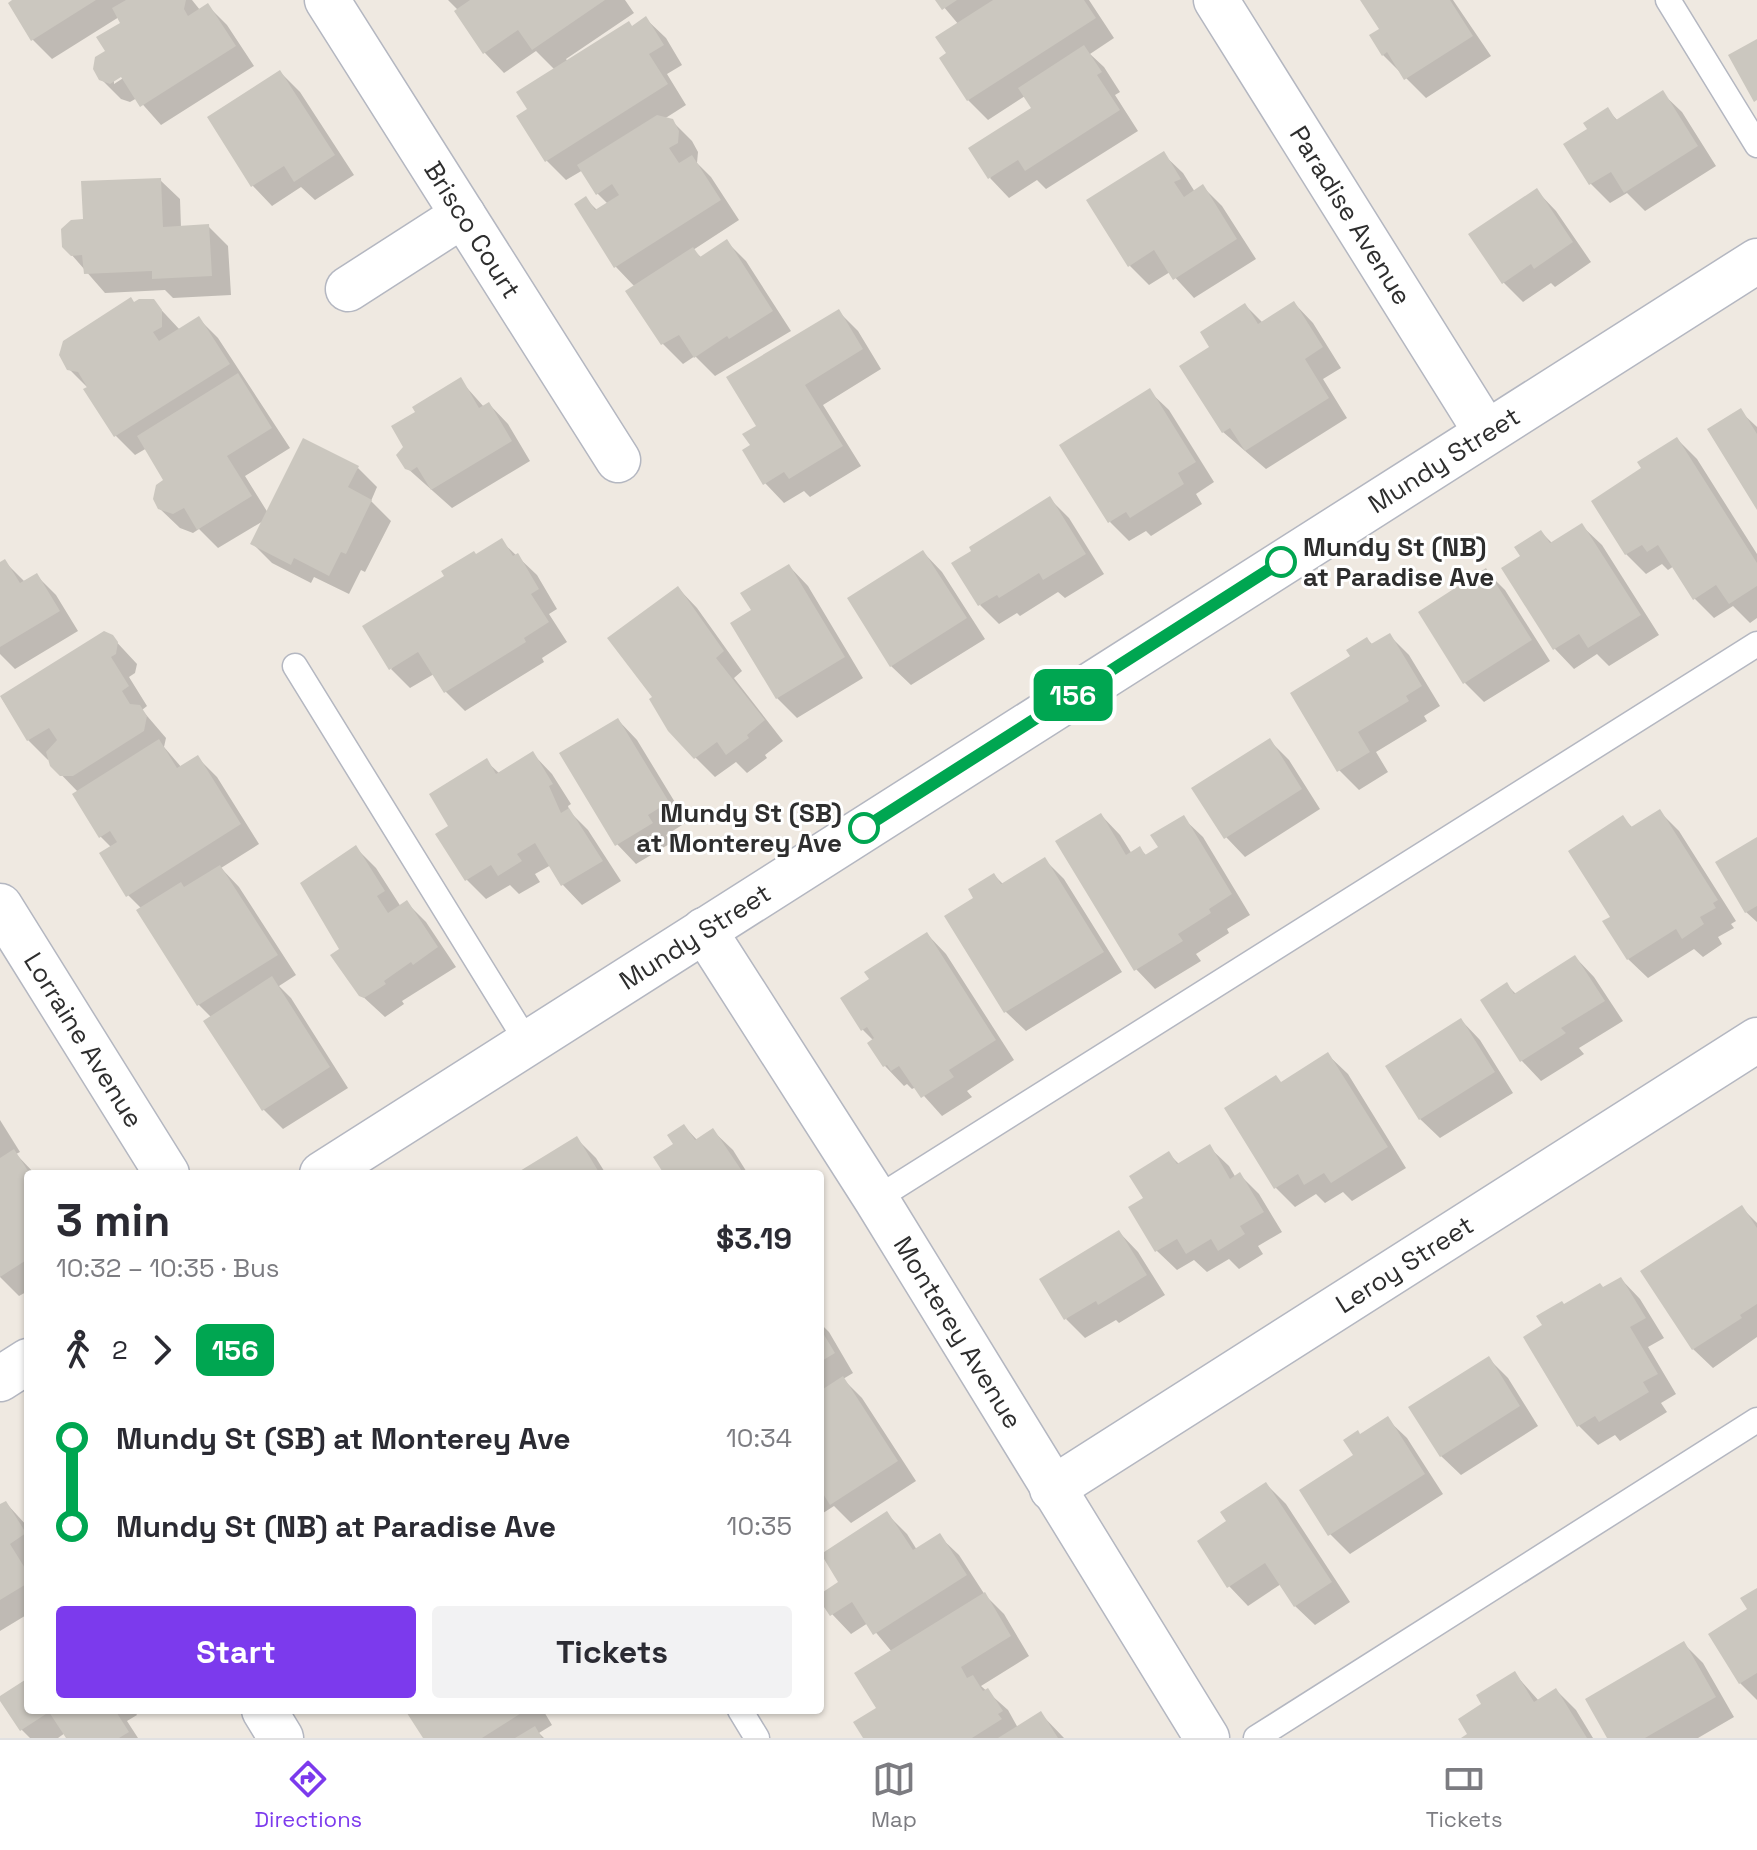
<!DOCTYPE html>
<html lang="en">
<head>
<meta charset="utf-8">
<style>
	:root { --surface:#fff; --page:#f2f2f3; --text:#2b2b33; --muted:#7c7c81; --line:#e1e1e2; --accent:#7c3aed }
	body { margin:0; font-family:"Space Grotesk",sans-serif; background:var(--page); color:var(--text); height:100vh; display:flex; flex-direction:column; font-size:30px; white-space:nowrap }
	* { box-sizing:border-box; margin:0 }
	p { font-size:26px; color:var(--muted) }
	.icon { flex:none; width:44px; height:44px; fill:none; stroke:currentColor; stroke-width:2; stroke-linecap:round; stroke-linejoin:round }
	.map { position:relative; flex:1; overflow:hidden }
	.sheet { position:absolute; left:24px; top:1170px; width:800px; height:544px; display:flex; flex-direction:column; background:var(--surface); border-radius:8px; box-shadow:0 2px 6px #0004 }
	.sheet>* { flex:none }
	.badge { padding:0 16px; border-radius:12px; font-size:28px; line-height:52px }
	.map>.badge { position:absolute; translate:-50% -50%; box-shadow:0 0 0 4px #fff }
	.legs { display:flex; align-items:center; gap:12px; height:88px; padding:0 32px; font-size:26px }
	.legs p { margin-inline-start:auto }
	.head { display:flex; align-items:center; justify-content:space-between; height:136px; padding:0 32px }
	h1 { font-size:44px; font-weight:600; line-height:60px }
	.primary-button { display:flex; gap:16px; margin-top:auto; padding:16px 32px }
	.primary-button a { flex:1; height:92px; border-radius:8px; background:var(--accent); color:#fff; font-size:32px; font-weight:600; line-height:92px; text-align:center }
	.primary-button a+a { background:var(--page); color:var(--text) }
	ul { padding:0 32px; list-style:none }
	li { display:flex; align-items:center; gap:28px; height:88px; font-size:30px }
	li i { display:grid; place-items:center; width:12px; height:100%; margin:0 10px; background:currentColor }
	li i::after { content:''; width:20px; height:20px; margin:-10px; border:6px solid; border-radius:50%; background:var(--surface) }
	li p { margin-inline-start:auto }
	li:first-child i { background:linear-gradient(#0000 50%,currentColor 0) }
	li:last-child i { background:linear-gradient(currentColor 50%,#0000 0) }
	.tab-bar { display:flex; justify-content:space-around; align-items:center; height:112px; border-top:2px solid var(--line); background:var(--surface); font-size:22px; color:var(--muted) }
	.tab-bar a { display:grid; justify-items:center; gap:4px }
	.tab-bar .current { color:var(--accent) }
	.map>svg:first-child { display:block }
	.shadow { fill:#0003; fill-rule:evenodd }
	.building { fill:#cbc7bf }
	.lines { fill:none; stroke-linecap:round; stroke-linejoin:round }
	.lane-casing { stroke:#b4b7c1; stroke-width:27 }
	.street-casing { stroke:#b4b7c1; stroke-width:47 }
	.secondary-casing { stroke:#b4b7c1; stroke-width:47 }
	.lane { stroke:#fff; stroke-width:24 }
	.street { stroke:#fff; stroke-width:44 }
	.secondary { stroke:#fff; stroke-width:44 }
	.line-1-casing { stroke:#fff; stroke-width:18 }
	.line-1 { stroke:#00a651; stroke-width:12 }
	.stop-1-dot { fill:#fff; stroke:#00a651; stroke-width:4 }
	.labels { text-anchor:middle; stroke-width:6; stroke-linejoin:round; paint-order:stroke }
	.street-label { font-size:26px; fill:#2e2e2e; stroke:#fff }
	.stop-label { font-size:26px; font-weight:bold; fill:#2e2e2e; stroke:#fff; text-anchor:start }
</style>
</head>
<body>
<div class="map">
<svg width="1757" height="1738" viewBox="0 0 1757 1738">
	<rect width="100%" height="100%" fill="#efe9e1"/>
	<path class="shadow" d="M16,0H192L200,10L208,6L227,25L254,66L161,125L137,98L130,102L121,99L101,79L108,51L123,23L119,17L52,59L33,40ZM131,73L114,84V79Z
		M448,0H625L634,13L566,59L568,62L646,19L666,38L682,65L667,74L686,105L664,119L672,121L692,141L698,152L697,163L711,177L739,220L693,250L702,258L727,242L746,261L791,331L715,376L695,356L683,364L663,344L628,291L635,287L616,267L577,205L586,199L598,211L608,204L597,193L583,170L566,180L547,161L529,110L555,70L536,51L504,73L485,53L456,12L458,10Z
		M938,0H1089L1114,38L1090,54L1104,67L1120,92L1115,95L1138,131L1046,189L1037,180L1009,198L990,178L1033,109L1025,96L988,120L968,100L941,58L949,53L959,25Z
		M1362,0H1453L1491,56L1426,98L1383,55L1381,29Z
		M280,72L300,92L354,175L315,200L301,187L272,206L253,186L209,118Z
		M1662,93L1682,112L1716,166L1645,211L1627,193L1610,203L1591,184L1566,145L1590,130L1608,110L1618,121Z
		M1163,154L1183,173L1195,192L1203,187L1222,206L1256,259L1194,298L1170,272L1149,285L1130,266Z
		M160,180L180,199L181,228L208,226L228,246L231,295L173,298L165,290L105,293L64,246L85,221Z
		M1537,191L1556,211L1591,262L1555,287L1551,283L1523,302L1503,282Z
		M153,301L180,330L199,319L218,338L290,448L245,476L268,513L358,468L377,487L371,501L391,521L365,572L361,570L349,594L314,577L311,583L272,563L253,544L265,520L218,548L199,529L193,533L180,528L159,508L166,481L147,448L135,455L116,436L86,390L88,388L69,369L135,304Z
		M1294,303L1313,323L1341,368L1323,379L1347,418L1266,469L1223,432L1181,366L1212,347L1245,305L1263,323Z
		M838,311L858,331L881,369L823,405L861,466L810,497L804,491L784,503L765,483L752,446L758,426Z
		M460,380L484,407L489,404L508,424L530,461L452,508L407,468L406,448L418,413Z
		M1149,391L1169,410L1214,482L1196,494L1202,504L1151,536L1146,531L1129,541L1110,522Z
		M1740,411L1757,427V506Z
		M1677,439L1697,459L1757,554V618L1750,623L1733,606L1714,618L1695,599L1674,566L1668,570L1662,564L1646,574L1626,554L1644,469Z
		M1050,499L1069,518L1104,574L1065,598L1058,592L1020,616L1017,613L999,624L980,605Z
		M1582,526L1602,545L1659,635L1609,666L1597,654L1574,669L1555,649L1504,568L1523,557L1541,532L1553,544Z
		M501,541L537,575L557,609L549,614L567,642L542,658L544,662L465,711L446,692L434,674L410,688L391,669L477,556Z
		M923,552L942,572L985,639L911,685L891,666Z
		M5,562L24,581L37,576L56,595L78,631L15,669L0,654V564Z
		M789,566L808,586L863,678L797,718L777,698L754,611Z
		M1486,571L1505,590L1550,661L1484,702L1465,683Z
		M678,588L697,608L742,671L734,678L783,741L765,755L767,758L747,773L736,762L715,777L695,757Z
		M1389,635L1409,655L1440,706L1424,716L1427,721L1376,752L1388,772L1359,790L1339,770L1353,657L1367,639L1373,645Z
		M111,636L137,664L135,673L129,677L147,706L142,710L166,738L164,747L182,768L198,758L217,777L259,844L221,868L239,887L296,975L279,986L291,998L348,1088L283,1129L264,1110L212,1018L199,1005L142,909L128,895L112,848L100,836L78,792L52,765L50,758L48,760L28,740L1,697Z
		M618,720L637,740L687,822L666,835L671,843L636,864L617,844Z
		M1270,741L1289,760L1320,809L1245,857L1226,837Z
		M533,754L552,774L571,804L568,806L570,812L588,830L621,881L582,905L563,885L551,865L535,874L540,882L519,894L510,885L486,899L466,879L451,827L486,761L500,774Z
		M1659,811L1679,831L1736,921L1731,924L1734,928L1718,937L1722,944L1703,957L1694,949L1648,978L1628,959L1613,917L1623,818L1633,828Z
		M1101,815L1120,835L1132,854L1140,849L1147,856L1160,847L1183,818L1203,837L1250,915L1227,929L1229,933L1196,954L1201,961L1155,989L1136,969Z
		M1757,839V922L1746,912Z
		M356,848L376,868L401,907L407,903L426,922L456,967L402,1001L404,1004L385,1017L360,994Z
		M1045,860L1064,879L1122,972L1026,1031L1006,1012L947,916L976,899L994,875L1004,885Z
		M927,934L946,954L1014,1060L967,1091L972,1097L942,1116L916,1087L912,1089L907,1084L904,1086L885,1066L874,1041L863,1030L843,998L871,980Z
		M1575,957L1594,977L1623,1021L1579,1048L1584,1054L1541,1081L1522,1061L1483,1000L1507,985L1517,995Z
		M1461,1020L1480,1040L1513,1093L1440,1138L1420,1119Z
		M1328,1055L1348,1074L1406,1168L1352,1201L1343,1192L1325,1203L1316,1194L1295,1207L1276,1188L1282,1084Z
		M0,1120L20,1152L16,1154L35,1174H28V1291L19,1296L0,1277Z
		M684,1126L698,1141L713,1131L733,1150L748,1174H666Z
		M577,1139L596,1158L606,1174H519Z
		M1209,1147L1229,1166L1236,1178L1240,1175L1259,1194L1282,1232L1258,1246L1263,1254L1239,1269L1229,1259L1207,1272L1194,1260L1177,1270L1157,1251L1145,1199L1169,1154L1180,1165Z
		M1741,1207L1757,1223V1337L1713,1368L1693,1349Z
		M1119,1232L1138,1252L1165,1295L1119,1323L1116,1320L1085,1338L1066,1319Z
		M1621,1279L1640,1299L1664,1338L1648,1347L1676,1394L1661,1403L1667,1412L1620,1441L1615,1435L1598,1445L1578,1425L1545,1326L1565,1306Z
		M820,1323L829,1332L853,1373L843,1379L862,1398L916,1481L851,1523L834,1506L820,1515Z
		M1488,1358L1508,1378L1538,1426L1461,1475L1441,1456Z
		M1387,1419L1407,1438L1443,1494L1350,1554L1330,1534L1361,1436Z
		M1266,1484L1286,1504L1350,1602L1315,1625L1295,1606L1281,1584L1248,1606L1229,1586V1522Z
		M6,1503L28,1527V1614L0,1631V1506Z
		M887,1514L907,1534L917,1550L939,1536L959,1555L985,1595L1004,1614L1029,1656L981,1686L1008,1710L1018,1728L1041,1714L1064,1738H866L878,1709L892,1652L868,1623L851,1634L832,1614L820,1596L841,1582Z
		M1757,1590V1700L1740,1683L1750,1610Z
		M1684,1644L1703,1663L1734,1717L1698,1738H1610Z
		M1515,1674L1539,1701L1556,1690L1576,1710L1593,1738H1466L1484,1705Z
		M28,1681V1710H134L137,1715L127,1721L138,1738H68L65,1733L58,1738H30L21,1729Z
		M407,1710H543L552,1725L539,1733L544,1738H425Z"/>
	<path class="building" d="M12,0H96L31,41L8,3Z
		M126,0H186L184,9L188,16L208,3L236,46L140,107L121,77L110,84L99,80L93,69L95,57L105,51L96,37L120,23L112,8Z
		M470,0H605L532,50L518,30L483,54L454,11Z
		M935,0H957L942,10Z
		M993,0H1084L1096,18L967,101L939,58L946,53L935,37Z
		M1360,0H1450L1473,36L1404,80L1387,52L1382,56L1369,35L1379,29Z
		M646,16L664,45L649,54L668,84L545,162L516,116L527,109L516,92L629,21L632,26Z
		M1757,39V100L1754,102L1728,55Z
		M1084,45L1102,72L1097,75L1120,110L1025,171L1018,160L988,179L968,148L1031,108L1018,88Z
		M280,70L335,155L294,182L284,166L251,187L207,117Z
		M1663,90L1698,146L1624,193L1611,172L1589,185L1563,144L1587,129L1583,123L1608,107L1616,120Z
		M657,115L673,119L679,131L678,143L669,148L679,163L692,155L721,200L614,268L574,204L586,196L595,210L619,195L612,184L596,195L577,165Z
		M1164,151L1181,179L1174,182L1184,197L1203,184L1237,239L1173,280L1154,250L1128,267L1086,200Z
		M161,178L163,227L209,224L212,276L152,279V271L84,274L82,255L71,256L62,247L61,229L71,220L83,219L81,181Z
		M1537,188L1573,242L1534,269L1531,264L1502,284L1468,234Z
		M727,239L773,311L729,339L727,336L694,358L679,335L661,345L625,291L693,247L700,257Z
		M131,297L134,302L139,299H154L162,310V327L153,332L159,341L199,316L230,364L114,437L83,389L87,387L78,372L67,370L59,355L63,341Z
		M1294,301L1323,347L1305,359L1329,398L1245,451L1230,428L1222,433L1179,366L1209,347L1200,332L1245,303L1258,324Z
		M839,309L863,349L805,385L843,446L789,479L784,472L763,485L742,450L750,445L742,434L756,426L726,377Z
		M238,373L272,428L227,456L252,496L197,530L184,508L173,514L158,509L153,499L156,485L163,480L137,436Z
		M461,377L479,408L489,402L512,441L431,490L417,467L411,471L405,469L396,455L403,447L391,426L415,412L412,407Z
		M1150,388L1196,462L1178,473L1184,484L1130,518L1126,512L1108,523L1059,445Z
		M1741,408L1757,434V510L1707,429Z
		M1677,437L1757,563V586L1729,604L1716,585L1693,600L1658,545L1647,552L1642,545L1625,555L1591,501L1641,468L1637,462Z
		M303,438L359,466L348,487L372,500L346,554L341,552L329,576L294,558L291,565L250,544Z
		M1050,496L1086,554L1043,580L1039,573L999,598L997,595L978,606L951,563L971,551L969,547Z
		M1582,523L1641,615L1588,648L1579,634L1553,650L1501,568L1520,556L1514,547L1541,530L1550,543Z
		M502,538L513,556L518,553L539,589L531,594L549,622L524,638L526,642L444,693L418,652L389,670L362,626L444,576L441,571L474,551L476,554Z
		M923,550L967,618L890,667L847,598Z
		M5,559L20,583L37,573L60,611L0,647V562Z
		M789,564L845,657L776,699L730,623L751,610L740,593Z
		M1486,568L1532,640L1463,684L1418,612Z
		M678,586L724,651L716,658L765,720L747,735L749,738L726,755L717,742L694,759L668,731L649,699L652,697L607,638Z
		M104,631L113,635L118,642L116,654L111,657L129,686L122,691L130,704L140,705L147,716L144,731L73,776H60L50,766L46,752L57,740L49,728L27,741L0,696Z
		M1390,633L1422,686L1406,696L1409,701L1358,732L1370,752L1337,772L1290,693L1350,656L1346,650L1367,637L1371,644Z
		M618,718L669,802L648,815L653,823L615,846L559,753Z
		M1270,738L1302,789L1224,839L1191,788Z
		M159,739L177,768L198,755L241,824L126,897L99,853L117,842L110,831L99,838L72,794Z
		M533,751L553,784L549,786L561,813L569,808L603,861L561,886L535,843L517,854L522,861L498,876L491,865L465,881L435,834L448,826L429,794L487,758L496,774Z
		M1660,809L1718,900L1713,903L1716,908L1700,917L1704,924L1682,939L1676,929L1627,960L1602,921L1610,917L1568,851L1623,815L1631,827Z
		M1101,813L1126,855L1140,846L1145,855L1158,847L1150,835L1184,815L1232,894L1209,909L1211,913L1178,934L1183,941L1134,971L1055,841Z
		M1757,837V906L1745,913L1715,862Z
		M356,845L385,891L377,896L388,913L407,900L438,947L413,965L411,962L384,981L386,984L364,998L359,996L330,955L339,949L300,883Z
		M1045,857L1104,952L1004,1013L944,916L973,898L968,889L994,873L1001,884Z
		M220,865L278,955L197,1006L136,910L181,882L184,887Z
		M927,932L996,1040L949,1070L954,1077L921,1098L899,1066L891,1071L887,1065L883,1067L867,1043L874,1038L867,1027L861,1031L840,998L869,979L864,972Z
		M1575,955L1605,1001L1561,1028L1566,1033L1520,1062L1480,1000L1507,982L1514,994Z
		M272,976L330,1067L262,1111L203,1021Z
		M1461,1018L1495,1072L1419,1120L1385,1066Z
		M1328,1052L1388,1147L1331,1183L1324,1173L1304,1185L1298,1174L1274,1189L1224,1108L1276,1075L1281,1082Z
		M684,1124L695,1140L713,1128L744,1174H664L653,1157L673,1144L667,1135Z
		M577,1136L600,1174H515Z
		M1210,1144L1230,1179L1240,1172L1264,1212L1240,1226L1245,1234L1218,1251L1211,1239L1186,1254L1177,1239L1155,1252L1128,1207L1143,1198L1129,1176L1169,1151L1177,1164Z
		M14,1149L30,1174H28V1259L0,1277V1158Z
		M1742,1205L1757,1228V1304L1740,1315L1742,1318L1692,1350L1640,1271Z
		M1119,1230L1147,1275L1098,1305L1096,1301L1064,1320L1039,1279Z
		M1621,1277L1646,1318L1630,1327L1658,1374L1643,1382L1649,1392L1599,1422L1595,1416L1577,1427L1523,1337L1542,1325L1536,1316L1562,1301L1564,1304L1600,1283L1603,1287Z
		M820,1328L835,1353L820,1362Z
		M1489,1356L1520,1406L1440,1457L1408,1407Z
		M843,1376L898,1461L830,1505L820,1489V1391Z
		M1388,1416L1425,1474L1328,1536L1299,1490L1353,1455L1343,1440L1358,1430L1360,1434Z
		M1266,1482L1332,1582L1294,1607L1265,1563L1227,1588L1197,1541L1226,1521L1220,1512Z
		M6,1501L26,1533L10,1544L28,1573V1583L0,1600V1504Z
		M887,1511L913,1550L940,1533L967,1575L873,1635L852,1602L830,1616L820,1601V1594L838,1582L821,1554Z
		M1757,1588V1673L1739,1684L1708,1634L1747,1609L1740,1598Z
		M985,1592L1011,1636L961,1667L967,1678L973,1675L983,1691L988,1688L1003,1711L998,1714L1002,1719L972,1738H863L853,1722L876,1708L854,1673Z
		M1684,1641L1716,1697L1645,1738H1607L1585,1699Z
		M1515,1671L1534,1702L1556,1688L1587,1738H1461L1467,1734L1458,1719L1481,1704L1476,1695Z
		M28,1678V1710H115L129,1732L119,1738H66L49,1712L20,1731L0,1701V1696Z
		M405,1710H526L482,1738H423Z
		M1041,1711L1058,1738H998Z
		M535,1726L542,1738H515Z"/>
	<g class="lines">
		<g class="lane-casing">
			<path id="lane" d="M1668,0L1757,145
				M295,666L527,1042
				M876,1199L1757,644
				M740,1710L757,1738
				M1256,1738L1757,1420"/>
		</g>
		<g class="street-casing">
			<g id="street">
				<path id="s1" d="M327,0L618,460"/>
				<path id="s2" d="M1216,0L1486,432"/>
				<path d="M348,289L463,215"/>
				<path id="s3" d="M0,906L167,1174"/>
				<path id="s4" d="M704,930L876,1199L1207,1738"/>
				<path id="s5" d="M1052,1489L1757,1040"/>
				<path d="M264,1710L281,1738"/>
			</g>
		</g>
		<g class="secondary-casing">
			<g id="secondary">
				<path id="s6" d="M322,1174L1757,261"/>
				<path d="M0,1379L28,1361"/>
			</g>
		</g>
		<use href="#lane" class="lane"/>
		<use href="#street" class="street"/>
		<use href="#secondary" class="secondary"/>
	</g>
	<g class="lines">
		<g class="line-1-casing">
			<path id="line-1" d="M864,828L1281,562"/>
		</g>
		<use href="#line-1" class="line-1"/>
	</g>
	<g class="stop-1-dot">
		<circle cx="1281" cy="562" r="14"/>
		<circle cx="864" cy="828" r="14"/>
	</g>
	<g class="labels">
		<g class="street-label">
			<text dy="9" stroke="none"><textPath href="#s2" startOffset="254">Paradise Avenue</textPath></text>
			<text dy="9" stroke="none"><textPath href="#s1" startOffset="272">Brisco Court</textPath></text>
			<text dy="9" stroke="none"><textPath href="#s6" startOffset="1330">Mundy Street</textPath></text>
			<text dy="9" stroke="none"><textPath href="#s6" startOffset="442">Mundy Street</textPath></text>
			<text dy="9" stroke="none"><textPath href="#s3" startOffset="158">Lorraine Avenue</textPath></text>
			<text dy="9" stroke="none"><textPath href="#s5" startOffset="418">Leroy Street</textPath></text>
			<text dy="9" stroke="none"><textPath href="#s4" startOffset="476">Monterey Avenue</textPath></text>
		</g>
		<g class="stop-label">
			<text x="1303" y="556">Mundy St (NB)<tspan x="1303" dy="30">at Paradise Ave</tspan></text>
			<text x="842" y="822" text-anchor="end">Mundy St (SB)<tspan x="842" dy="30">at Monterey Ave</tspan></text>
		</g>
	</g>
</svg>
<b class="badge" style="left:1073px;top:695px;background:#00a651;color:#fff">156</b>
<section class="sheet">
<div class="head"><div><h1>3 min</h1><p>10:32 – 10:35 · Bus</p></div><b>$3.19</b></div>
<div class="legs"><svg class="icon" aria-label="walk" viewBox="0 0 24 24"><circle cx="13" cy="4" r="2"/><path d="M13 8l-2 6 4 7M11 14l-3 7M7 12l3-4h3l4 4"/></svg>2<svg class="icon" aria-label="forward" viewBox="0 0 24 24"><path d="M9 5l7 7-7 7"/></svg><b class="badge" style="background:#00a651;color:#fff">156</b></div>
<ul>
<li><i style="color:#00a651"></i><b>Mundy St (SB) at Monterey Ave</b><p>10:34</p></li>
<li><i style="color:#00a651"></i><b>Mundy St (NB) at Paradise Ave</b><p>10:35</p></li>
</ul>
<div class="primary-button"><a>Start</a><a>Tickets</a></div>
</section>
</div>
<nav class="tab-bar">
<a class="current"><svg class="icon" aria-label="directions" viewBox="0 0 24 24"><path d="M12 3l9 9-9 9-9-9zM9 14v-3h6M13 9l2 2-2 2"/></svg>Directions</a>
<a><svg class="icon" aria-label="map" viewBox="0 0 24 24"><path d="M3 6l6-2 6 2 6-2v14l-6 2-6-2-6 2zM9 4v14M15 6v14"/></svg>Map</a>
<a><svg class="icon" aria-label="tickets" viewBox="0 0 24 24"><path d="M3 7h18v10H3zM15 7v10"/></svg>Tickets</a>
</nav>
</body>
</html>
